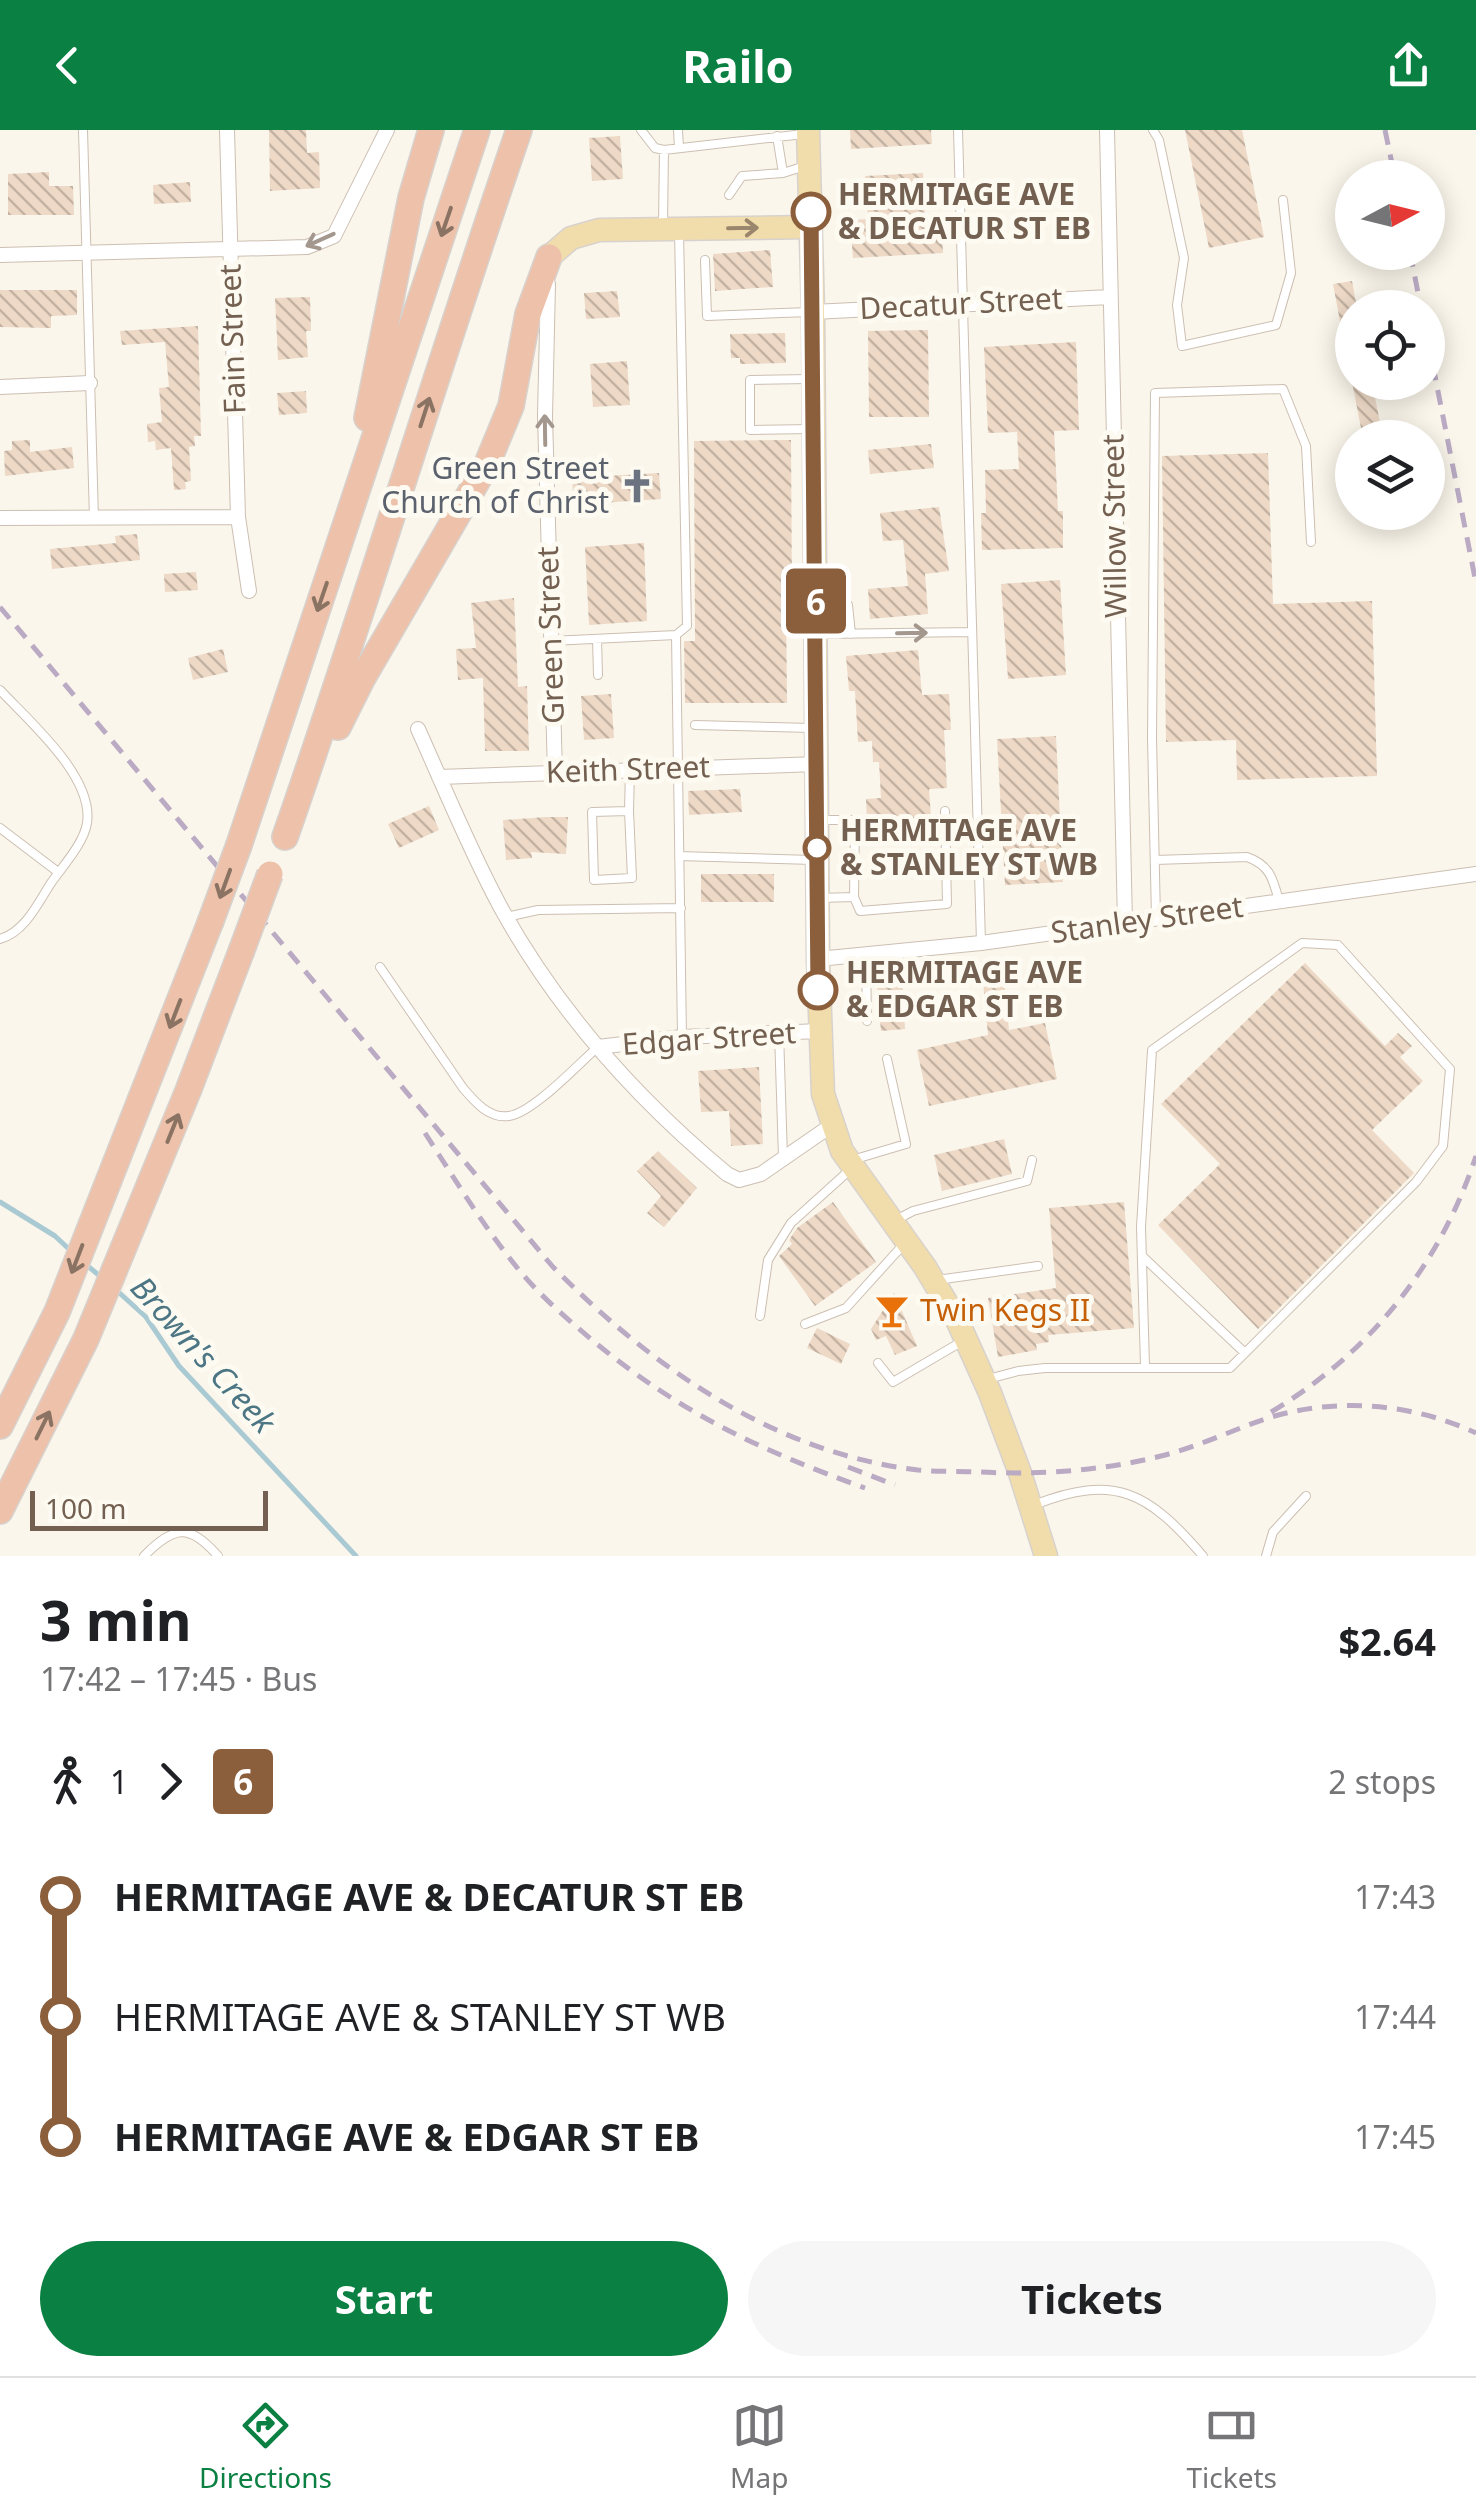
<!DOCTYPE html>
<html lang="en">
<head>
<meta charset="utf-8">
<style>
	:root { --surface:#fff; --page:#f6f6f6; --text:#202124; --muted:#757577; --line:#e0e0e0; --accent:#0b8043 }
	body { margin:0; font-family:"Noto Sans",sans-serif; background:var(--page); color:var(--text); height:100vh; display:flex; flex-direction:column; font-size:38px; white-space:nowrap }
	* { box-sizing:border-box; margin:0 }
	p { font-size:32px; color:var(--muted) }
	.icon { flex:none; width:55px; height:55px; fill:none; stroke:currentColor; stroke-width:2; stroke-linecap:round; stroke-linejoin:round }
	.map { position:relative; height:1426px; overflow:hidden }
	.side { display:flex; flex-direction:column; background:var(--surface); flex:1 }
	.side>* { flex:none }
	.badge { padding:0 20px; border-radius:8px; font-size:35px; line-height:65px }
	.needle { width:65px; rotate:83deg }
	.fabs { position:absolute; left:1335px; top:30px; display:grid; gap:20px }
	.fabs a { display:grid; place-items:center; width:110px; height:110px; border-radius:50%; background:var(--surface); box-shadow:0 5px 25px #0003; font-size:50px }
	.scale { position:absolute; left:30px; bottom:25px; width:238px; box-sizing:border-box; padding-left:10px; border:5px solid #736051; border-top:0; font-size:28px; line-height:35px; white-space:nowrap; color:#736051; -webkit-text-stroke:8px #fdfaf1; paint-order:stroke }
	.map>.badge { position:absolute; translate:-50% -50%; box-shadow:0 0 0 5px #fff }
	.legs { display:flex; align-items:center; gap:15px; height:110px; padding:0 40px; font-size:32px }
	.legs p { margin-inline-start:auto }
	.summary { display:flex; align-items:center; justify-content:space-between; height:170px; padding:0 40px }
	h1 { font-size:55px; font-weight:700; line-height:75px }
	.button { display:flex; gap:20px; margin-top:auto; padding:20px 40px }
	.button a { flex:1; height:115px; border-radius:60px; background:var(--accent); color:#fff; font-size:40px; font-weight:700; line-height:115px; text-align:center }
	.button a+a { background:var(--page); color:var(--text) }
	ul { padding:0 40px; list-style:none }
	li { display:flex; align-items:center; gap:35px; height:120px; font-size:38px }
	li i { display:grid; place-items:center; width:15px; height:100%; margin:0 12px; background:currentColor }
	li i::after { content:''; width:25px; height:25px; margin:-12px; border:8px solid; border-radius:50%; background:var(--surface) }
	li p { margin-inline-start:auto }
	li:first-child i { background:linear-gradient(#0000 50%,currentColor 0) }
	li:last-child i { background:linear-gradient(currentColor 50%,#0000 0) }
	header { display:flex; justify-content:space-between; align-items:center; height:130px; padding:0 40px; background:var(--accent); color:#fff; font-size:45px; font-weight:700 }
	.tabs { display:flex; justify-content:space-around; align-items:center; height:140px; border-top:2px solid var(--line); background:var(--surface); font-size:28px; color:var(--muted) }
	.tabs a { display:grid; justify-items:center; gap:5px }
	.tabs .selected { color:var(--accent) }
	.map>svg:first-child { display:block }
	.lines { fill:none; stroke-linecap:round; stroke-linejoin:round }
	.stream { stroke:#a9c9d3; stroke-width:5 }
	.building { fill:url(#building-back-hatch) }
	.service-casing { stroke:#ccbfb2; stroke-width:10 }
	.minor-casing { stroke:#ccbfb2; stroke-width:16 }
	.primary-casing { stroke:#d8d2ce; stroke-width:25 }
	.motorway-casing { stroke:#d8d2ce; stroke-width:28 }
	.service { stroke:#fff; stroke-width:8 }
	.minor { stroke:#fff; stroke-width:14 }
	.primary { stroke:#f1ddac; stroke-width:22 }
	.motorway { stroke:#edc1aa; stroke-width:25 }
	.rail { stroke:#baaac4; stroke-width:5; stroke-dasharray:15 10; stroke-linecap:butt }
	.motorway-bridge-casing { stroke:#d8d2ce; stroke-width:28; stroke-linecap:butt }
	.motorway-bridge { stroke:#edc1aa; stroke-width:25 }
	.oneway { stroke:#8b7363 }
	.oneway2 { stroke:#99866c }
	.oneway3 { stroke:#a4988e }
	.line-1-casing { stroke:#fff; stroke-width:22 }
	.line-1 { stroke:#8b5e3c; stroke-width:15 }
	.stop-1-dot { fill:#fff; stroke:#8b5e3c; stroke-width:5 }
	.labels { text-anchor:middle; stroke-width:10; stroke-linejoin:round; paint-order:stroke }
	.stop-label { font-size:30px; font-weight:bold; fill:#736051; stroke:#fdfaf1; text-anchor:start }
	.street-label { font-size:30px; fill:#736051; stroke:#fdfaf1 }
	.worship-label { font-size:30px; fill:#5b616d; stroke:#fdfaf1; text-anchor:end }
	.food-label { font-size:30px; fill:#c56008; stroke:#fdfaf1; text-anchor:start }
	.water-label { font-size:32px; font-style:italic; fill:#4c7684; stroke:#fdfaf1 }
</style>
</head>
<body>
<header><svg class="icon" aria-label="back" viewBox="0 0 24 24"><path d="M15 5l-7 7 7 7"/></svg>Railo<svg class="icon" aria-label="share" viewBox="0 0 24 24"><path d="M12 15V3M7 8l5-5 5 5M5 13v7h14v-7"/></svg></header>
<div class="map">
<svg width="1476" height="1426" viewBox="0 0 1476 1426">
	<defs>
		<pattern id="building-back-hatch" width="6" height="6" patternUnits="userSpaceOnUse" patternTransform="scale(2.5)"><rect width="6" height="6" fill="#edd9c6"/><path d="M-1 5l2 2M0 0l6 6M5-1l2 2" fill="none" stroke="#c4b3a3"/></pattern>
	</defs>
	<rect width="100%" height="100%" fill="#fbf6eb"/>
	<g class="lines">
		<path class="stream" d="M0,1072L55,1106L71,1121
			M83,1132L101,1147
			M114,1158L146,1187L179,1236L356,1426"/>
	</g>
	<path class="building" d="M269,0H306L307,23L319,22L320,58L270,61Z
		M850,0H931L932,14L851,19Z
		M1185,0H1242L1264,107L1209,118Z
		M620,6L623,49L592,51L589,8Z
		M49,42V56H73L74,85H8V44Z
		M923,43L925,87H941L943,123L853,128L850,90L868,89L865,46Z
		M190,52L191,72L154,74L153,55Z
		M770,120L773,157L715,161L713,124Z
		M1352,151L1357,178H1352V222L1346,223L1333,154Z
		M0,160H77V185L51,186V198L0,197Z
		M617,161L620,187L586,189L584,163Z
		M310,167L311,201H306L308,227L278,230L275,168Z
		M198,196L201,306H194L195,316L189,317L191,351L185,352L186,359L174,360L171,318L156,320L155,311L148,312L147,294L162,292L159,258L169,257L165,212L122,215L120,201Z
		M928,200L929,287H869L868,201Z
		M785,203L786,233L740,234V228H731L730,204Z
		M1076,212L1079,300L1054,301L1058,381H1063V418L982,420L981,383H986L985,340L1019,339L1017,302L988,303L984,217Z
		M627,231L630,275L593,277L590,234Z
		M1352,252H1372L1383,308H1363Z
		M306,261L307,283L279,285L277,263Z
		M30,310V322L72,317L74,338L5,346L4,321L12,320V311Z
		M791,310L792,468H786L787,573H685L684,511H695L694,311Z
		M931,314L934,338L870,344L868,320Z
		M1268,323L1273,474L1372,471L1377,646L1237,650L1236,610L1166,612L1162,326Z
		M659,343L661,369L585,374L586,378L574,379L572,348Z
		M939,377L949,441L925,444L928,484L870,489L868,459L908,456L903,410L883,411L880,383Z
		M137,404L140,430L52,439L50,419L116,413L115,406Z
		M644,413L647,491L589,495L585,417Z
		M196,442L198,460L165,462L164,444Z
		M1060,450L1066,545L1008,549L1001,454Z
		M514,468L518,557L527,556L529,621H485L483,548L458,550L456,519L476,518L471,473Z
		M223,519L228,542L193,550L188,528Z
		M918,520L922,565L949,564L951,600H944L947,658L929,659L931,687L867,691L866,669L881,668L879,632H873L872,611L858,612L855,561H849L846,526Z
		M611,564L614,608L584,610L581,566Z
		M1056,606L1063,752L1005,755L997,609Z
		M740,659L742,682L689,685L688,661Z
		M429,676L439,700L399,718L388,694Z
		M546,687H568L566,724L531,722L532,728L506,730L503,690Z
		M701,744H774V772H701Z
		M1002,829L1009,900L1045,893L1057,949L929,976L917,920L988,905L981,831Z
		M1305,833L1385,916L1398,903L1412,916L1400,927L1423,951L1372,1000L1414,1043L1258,1199L1158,1095L1220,1034L1161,974Z
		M902,853L905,899L881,901L877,855Z
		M759,937L763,1014L731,1016L729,981L701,982L698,941Z
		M1004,1009L1012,1044L942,1061L934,1025Z
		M658,1021L697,1058L664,1097L647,1083L661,1066L637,1041Z
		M833,1072L876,1132L815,1176L779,1126L792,1114L789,1110L797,1098Z
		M1124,1072L1134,1198L1048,1205L1049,1212L1036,1214L1037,1220L998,1227L988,1168L1056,1158L1049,1078Z
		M894,1163L917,1216L895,1225L886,1206L876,1210L871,1199Z
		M817,1198L850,1214L841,1234L807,1218Z"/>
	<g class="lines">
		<g class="service-casing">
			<path id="service" d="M83,0L94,389
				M641,0L655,18L664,20L804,4
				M678,0L679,18
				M958,0L981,813
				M1153,0L1159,10L1184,128L1177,175L1182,216L1276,195L1291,143L1283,70
				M777,6L783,43
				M729,65L742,46L783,43L805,36
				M663,95L664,20
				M679,102L687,496L676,505L682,907
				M705,130L707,186L809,182
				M809,249L750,250V300L813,299
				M818,474L848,475L851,504
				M821,504L972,502
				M597,509L598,545
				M551,511L676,505
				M0,560C30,592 94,647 87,693C84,713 63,736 51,753C38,773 25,802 0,809
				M695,595L812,598
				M629,681L632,748L594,750L592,682L629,681L630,640
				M0,698L58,742
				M679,726L813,730
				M1155,730L1247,727C1270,735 1273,749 1279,771
				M854,767L860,781L947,774L945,681
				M819,768L854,767L855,690H822
				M506,787L538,780L681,778
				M1156,788L1152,608L1155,263L1283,259L1306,316L1311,412
				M866,825L867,891
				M380,837L463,958C474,971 489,989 509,986C533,983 578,934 598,917
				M779,903L783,1028
				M852,1030L906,1014L887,929
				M896,1090L913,1081L1027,1051L1032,1030
				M1142,1126L1245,1223
				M937,1150L1038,1136
				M760,1186L768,1130L791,1093L852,1038
				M805,1194L846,1178L903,1115
				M878,1233L893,1252L961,1212
				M988,1249L1018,1241L1045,1238H1230L1416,1052L1443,1016L1450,939L1338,815L1302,813L1152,920L1141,1097L1145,1236
				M1034,1375C1115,1343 1148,1362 1203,1426
				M144,1426C174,1396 189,1393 218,1426
				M1266,1426L1273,1402L1306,1366"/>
		</g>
		<g class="minor-casing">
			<path id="minor" d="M1107,0L1125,793
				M0,125L307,117L334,106L387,0
				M548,154L545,286L555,643
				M813,182L1110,167
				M0,257L90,253
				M238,387L249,461
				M0,388L238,387L227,0
				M418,599C445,659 470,721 501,778C558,881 638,970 727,1044L739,1050L761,1044L832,995
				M439,647L817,634
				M818,829L981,813L1476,744
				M598,917L682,907L819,901"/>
		</g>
		<g class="primary-casing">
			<path id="primary" d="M808,0L813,182L818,829L823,964L842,1021L925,1137L958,1192L990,1263L1020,1343L1046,1426
				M549,127L571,108L599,100L811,97"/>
		</g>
		<g class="motorway-casing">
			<path id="motorway" d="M367,288L411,68L431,0
				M338,597L362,549L487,334L511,276L528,184L549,127
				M285,707C367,473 438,235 519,0
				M239,715L477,0
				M0,1296L57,1182L210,793
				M0,1381L86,1209L188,961L241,822"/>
		</g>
		<use href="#service" class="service"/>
		<use href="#minor" class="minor"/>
		<use href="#primary" class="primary"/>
		<use href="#motorway" class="motorway"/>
		<path class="rail" d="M1385,0L1395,48
			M1410,122L1421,178
			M1428,211L1476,453
			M0,477L553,1137C653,1238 774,1323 918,1340C938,1342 959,1341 979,1342C1040,1345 1101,1341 1161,1326C1198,1317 1232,1300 1268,1288C1336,1267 1412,1273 1476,1303
			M425,1003C454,1048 482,1094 515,1135C537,1163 565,1187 592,1210C679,1282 759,1320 865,1358
			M1271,1282C1370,1223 1440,1135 1476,1026
			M848,1337L895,1355"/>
		<g class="motorway-bridge-casing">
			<path id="motorway-bridge" d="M210,793L239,715
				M241,822L270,744"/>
		</g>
		<use href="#motorway-bridge" class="motorway-bridge"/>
	</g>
	<defs><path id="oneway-shaft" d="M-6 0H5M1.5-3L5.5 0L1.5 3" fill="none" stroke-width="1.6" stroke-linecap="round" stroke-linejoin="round" transform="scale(2.5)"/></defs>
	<g class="oneway">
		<use href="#oneway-shaft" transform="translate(446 92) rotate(109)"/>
		<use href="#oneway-shaft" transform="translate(425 282) rotate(-72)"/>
		<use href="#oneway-shaft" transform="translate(322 467) rotate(109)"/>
		<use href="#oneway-shaft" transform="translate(225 754) rotate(110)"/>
		<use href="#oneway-shaft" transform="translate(175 884) rotate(111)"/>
		<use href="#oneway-shaft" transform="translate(173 998) rotate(-68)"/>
		<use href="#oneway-shaft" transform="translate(77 1129) rotate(111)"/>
		<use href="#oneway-shaft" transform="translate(43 1295) rotate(-64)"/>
	</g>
	<use class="oneway2" href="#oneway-shaft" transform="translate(743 98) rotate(-1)"/>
	<g class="oneway3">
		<use href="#oneway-shaft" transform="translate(320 110) rotate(156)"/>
		<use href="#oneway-shaft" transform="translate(545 300) rotate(-91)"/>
		<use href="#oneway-shaft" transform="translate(912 503) rotate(-1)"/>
	</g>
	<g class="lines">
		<g class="line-1-casing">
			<path id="line-1" d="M811,82L818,860"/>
		</g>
		<use href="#line-1" class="line-1"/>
	</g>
	<defs>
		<g id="church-bare" transform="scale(2.7)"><path d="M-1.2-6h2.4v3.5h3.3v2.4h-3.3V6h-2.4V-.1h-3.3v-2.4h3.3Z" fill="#6b7280" stroke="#fdfaf1" stroke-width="2.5" paint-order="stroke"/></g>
		<g id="bar-bare" transform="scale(2.7)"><path d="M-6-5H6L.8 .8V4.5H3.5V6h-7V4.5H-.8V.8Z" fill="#e8710a" stroke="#fdfaf1" stroke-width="2.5" paint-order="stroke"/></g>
	</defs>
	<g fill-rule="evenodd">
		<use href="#church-bare" x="637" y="356"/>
		<use href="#bar-bare" x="892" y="1181"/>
	</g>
	<g class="stop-1-dot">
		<circle cx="811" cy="82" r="18"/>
		<circle cx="817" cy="718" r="12"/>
		<circle cx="818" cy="860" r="18"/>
	</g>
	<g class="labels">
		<g class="stop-label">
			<text x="838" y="75">HERMITAGE AVE<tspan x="838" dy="34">&amp; DECATUR ST EB</tspan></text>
			<text x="840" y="711">HERMITAGE AVE<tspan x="840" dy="34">&amp; STANLEY ST WB</tspan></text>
			<text x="846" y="853">HERMITAGE AVE<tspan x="846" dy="34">&amp; EDGAR ST EB</tspan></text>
		</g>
		<g class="street-label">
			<text transform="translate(961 174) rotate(-3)" y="10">Decatur Street</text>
			<text transform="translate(233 209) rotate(-92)" y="10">Fain Street</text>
			<text transform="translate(1115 396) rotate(-91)" y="10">Willow Street</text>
			<text transform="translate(551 505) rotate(-92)" y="10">Green Street</text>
			<text transform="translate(628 640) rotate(-2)" y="10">Keith Street</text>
			<text transform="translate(1147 790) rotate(-8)" y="10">Stanley Street</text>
			<text transform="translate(709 909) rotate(-4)" y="10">Edgar Street</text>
		</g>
		<g class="worship-label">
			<text x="609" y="349">Green Street<tspan x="609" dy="34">Church of Christ</tspan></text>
		</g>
		<g class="food-label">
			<text x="920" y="1191">Twin Kegs II</text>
		</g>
		<g class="water-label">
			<text transform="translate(203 1225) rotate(48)" y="11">Brown's Creek</text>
		</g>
	</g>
</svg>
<div class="fabs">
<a><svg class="needle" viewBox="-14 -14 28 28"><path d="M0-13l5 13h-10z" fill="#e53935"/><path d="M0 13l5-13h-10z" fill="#757577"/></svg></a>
<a><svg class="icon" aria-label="locate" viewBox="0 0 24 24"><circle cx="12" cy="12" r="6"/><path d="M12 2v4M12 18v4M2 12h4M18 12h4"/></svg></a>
<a><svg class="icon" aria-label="layers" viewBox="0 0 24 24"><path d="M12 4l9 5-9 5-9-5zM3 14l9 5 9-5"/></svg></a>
</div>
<div class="scale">100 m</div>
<b class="badge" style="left:816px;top:471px;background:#8b5e3c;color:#fff">6</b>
</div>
<section class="side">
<div class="summary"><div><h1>3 min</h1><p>17:42 – 17:45 · Bus</p></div><b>$2.64</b></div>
<div class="legs"><svg class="icon" aria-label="walk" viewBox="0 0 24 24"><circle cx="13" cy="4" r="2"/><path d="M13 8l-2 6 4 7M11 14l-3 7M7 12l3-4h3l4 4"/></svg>1<svg class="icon" aria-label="forward" viewBox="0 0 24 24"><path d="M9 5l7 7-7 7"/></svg><b class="badge" style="background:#8b5e3c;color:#fff">6</b><p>2 stops</p></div>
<ul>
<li><i style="color:#8b5e3c"></i><b>HERMITAGE AVE &amp; DECATUR ST EB</b><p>17:43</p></li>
<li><i style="color:#8b5e3c"></i><span>HERMITAGE AVE &amp; STANLEY ST WB</span><p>17:44</p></li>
<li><i style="color:#8b5e3c"></i><b>HERMITAGE AVE &amp; EDGAR ST EB</b><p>17:45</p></li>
</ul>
<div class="button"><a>Start</a><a>Tickets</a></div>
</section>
<nav class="tabs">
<a class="selected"><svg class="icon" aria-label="directions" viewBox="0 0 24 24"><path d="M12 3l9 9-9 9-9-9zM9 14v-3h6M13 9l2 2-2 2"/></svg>Directions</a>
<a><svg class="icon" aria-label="map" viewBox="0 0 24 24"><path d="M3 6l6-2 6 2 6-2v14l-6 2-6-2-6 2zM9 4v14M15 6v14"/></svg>Map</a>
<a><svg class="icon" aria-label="tickets" viewBox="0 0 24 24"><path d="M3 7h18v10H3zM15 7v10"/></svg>Tickets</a>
</nav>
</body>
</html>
